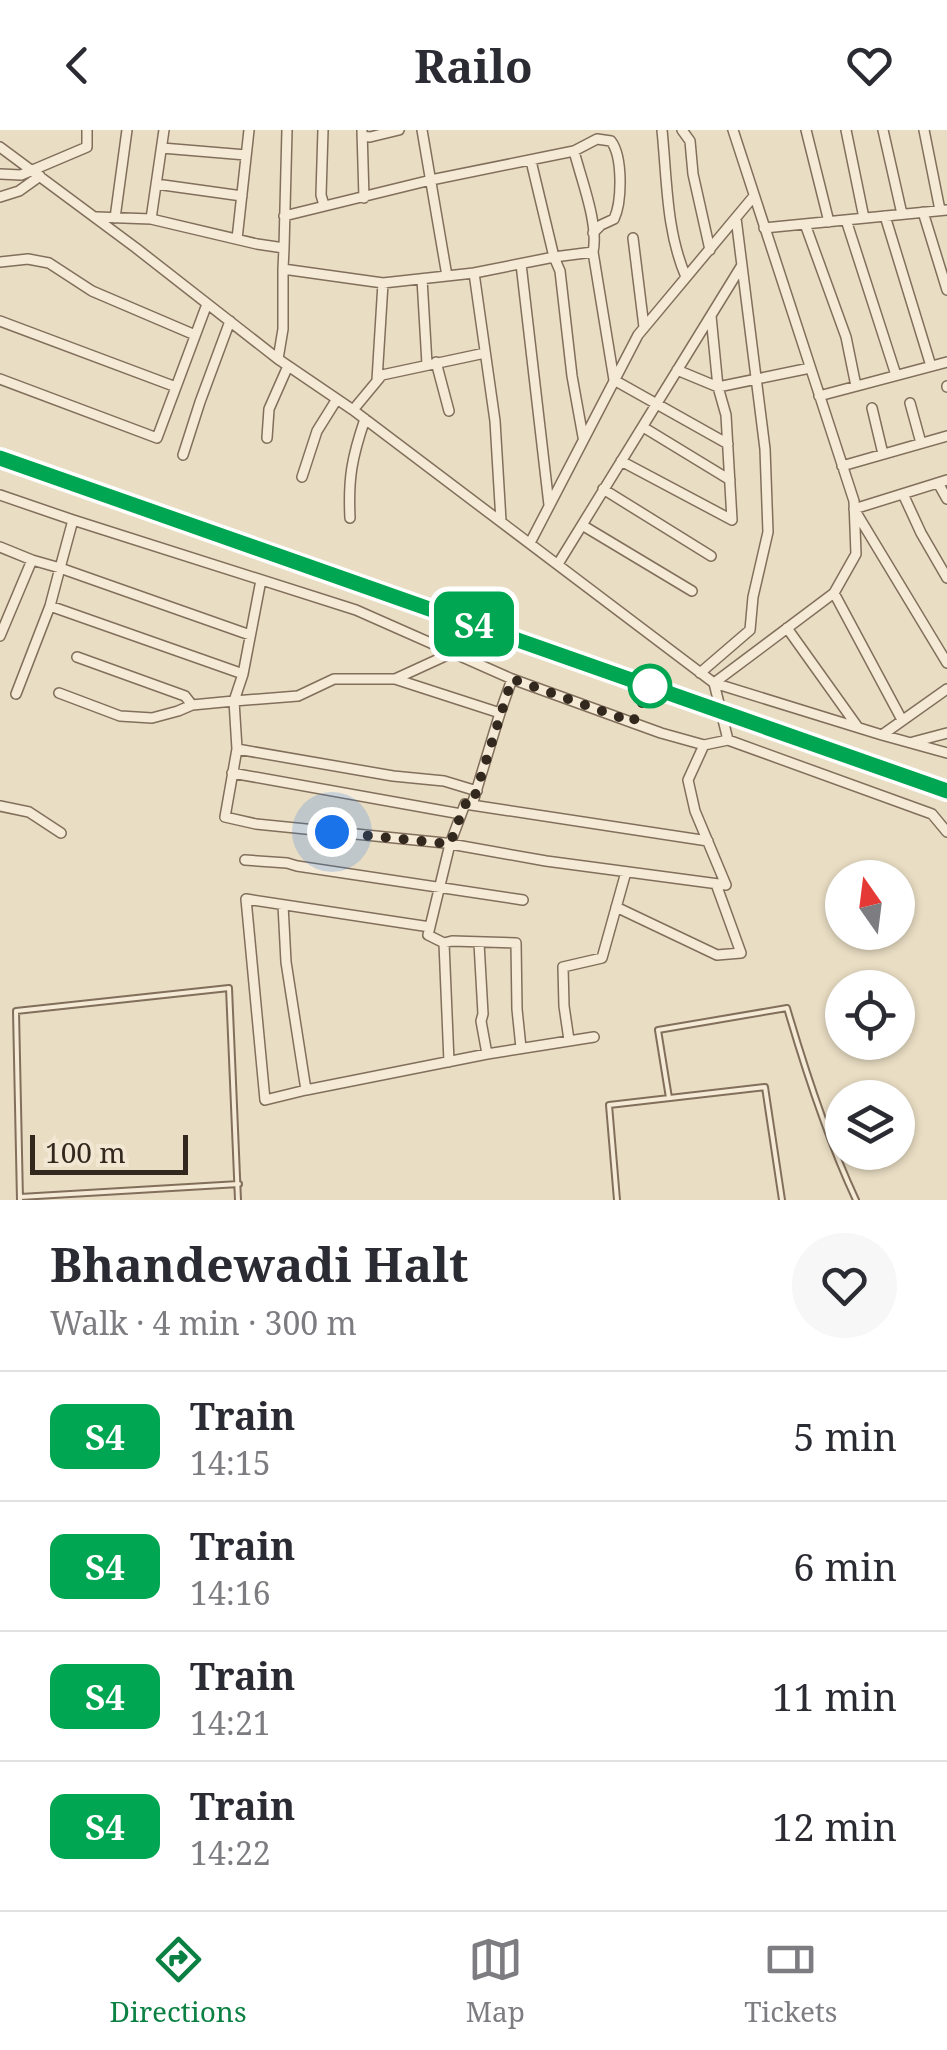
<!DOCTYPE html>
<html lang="en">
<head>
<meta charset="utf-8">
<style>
	:root { --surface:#fff; --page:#f7f7f7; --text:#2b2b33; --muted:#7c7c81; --line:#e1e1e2; --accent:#0b8043 }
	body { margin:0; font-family:"Noto Serif",serif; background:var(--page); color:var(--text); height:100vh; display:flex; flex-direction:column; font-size:38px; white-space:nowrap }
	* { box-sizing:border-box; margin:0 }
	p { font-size:32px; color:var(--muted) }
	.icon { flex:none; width:55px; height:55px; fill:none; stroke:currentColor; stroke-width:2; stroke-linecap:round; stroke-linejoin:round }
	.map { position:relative; height:1070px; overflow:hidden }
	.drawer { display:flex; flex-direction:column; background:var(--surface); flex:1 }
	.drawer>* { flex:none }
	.badge { padding:0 20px; border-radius:15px; font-size:35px; line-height:65px }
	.needle { width:65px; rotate:346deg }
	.buttons { position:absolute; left:825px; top:730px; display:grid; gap:20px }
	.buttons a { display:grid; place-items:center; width:90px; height:90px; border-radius:50%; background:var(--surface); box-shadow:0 2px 8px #0004; font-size:50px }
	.scale { position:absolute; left:30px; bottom:25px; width:158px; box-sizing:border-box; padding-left:10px; border:5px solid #33281e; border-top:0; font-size:28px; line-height:35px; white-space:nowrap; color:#33281e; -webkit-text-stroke:8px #f1e7d2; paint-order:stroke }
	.you { position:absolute; width:50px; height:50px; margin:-25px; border:8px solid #fff; border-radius:50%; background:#1a73e8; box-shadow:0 0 0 15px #1a73e833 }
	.map>.badge { position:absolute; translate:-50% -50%; box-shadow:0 0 0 5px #fff }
	.round { display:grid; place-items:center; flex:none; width:105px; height:105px; border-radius:52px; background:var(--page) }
	.head { display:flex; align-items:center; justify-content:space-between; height:170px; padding:0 50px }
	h1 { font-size:48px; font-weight:700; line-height:75px }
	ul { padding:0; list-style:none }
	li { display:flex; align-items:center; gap:30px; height:130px; padding:0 50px; border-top:2px solid var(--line) }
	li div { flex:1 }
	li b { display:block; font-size:38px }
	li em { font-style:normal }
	li .badge { min-width:110px; font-weight:700; text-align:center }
	header { display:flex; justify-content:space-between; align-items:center; height:130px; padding:0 50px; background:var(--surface); font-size:45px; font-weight:700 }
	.dock { display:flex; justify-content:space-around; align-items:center; height:140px; border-top:2px solid var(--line); background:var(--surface); font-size:28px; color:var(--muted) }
	.dock a { display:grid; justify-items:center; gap:5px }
	.dock .current { color:var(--accent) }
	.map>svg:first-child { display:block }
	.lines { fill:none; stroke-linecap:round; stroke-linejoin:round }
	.service-casing { stroke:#816f5c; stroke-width:8 }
	.minor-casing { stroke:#816f5c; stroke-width:12 }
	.service { stroke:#f5ead5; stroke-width:4 }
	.minor { stroke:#f5ead5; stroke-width:9 }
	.rail { stroke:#33281e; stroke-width:4; stroke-dasharray:18 18; stroke-linecap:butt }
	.line-casing { stroke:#fff; stroke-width:22 }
	.line { stroke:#00a651; stroke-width:15 }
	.walk { stroke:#33281e; stroke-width:10; stroke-dasharray:0 18 }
	.stop-dot { fill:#fff; stroke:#00a651; stroke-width:5 }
</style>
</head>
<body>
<header><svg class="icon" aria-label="back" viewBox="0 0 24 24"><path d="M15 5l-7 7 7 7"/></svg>Railo<svg class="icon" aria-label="heart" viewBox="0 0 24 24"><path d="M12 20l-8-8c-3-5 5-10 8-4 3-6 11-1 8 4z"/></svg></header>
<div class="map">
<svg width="947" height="1070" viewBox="0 0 947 1070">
	<rect width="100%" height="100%" fill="#e9ddc3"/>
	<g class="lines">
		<g class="service-casing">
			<path id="service" d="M669,968L658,900L787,878C806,943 827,1008 856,1070
				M20,1067L239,1054
				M20,1070L16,881L229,858L238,1070
				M617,1070L609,975L765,957L782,1070"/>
		</g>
		<g class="minor-casing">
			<path id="minor" d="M323,0L321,65L324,75
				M362,0L364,68
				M422,0L447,146
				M662,0C667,49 666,101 686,147
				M682,0L690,11L693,44L710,120
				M806,0L829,92
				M846,0L864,88
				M883,0L902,84
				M924,0L940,80
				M362,6L370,7L399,0
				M0,17L136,118L278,229L353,280L714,553L882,605
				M162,18L246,25
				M574,21C581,49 599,94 593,122
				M531,31L554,127L560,141L572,246L583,307
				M0,44L21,45L87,17V0
				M156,54L242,66
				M0,67L19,61L40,46
				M923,82L947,160
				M284,86L431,50L574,21L597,9L611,11C623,27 622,72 614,89L601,95L593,103
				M885,86L931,236
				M97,87L151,89L257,114L284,118L283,139L383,153L474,143L554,127L593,122L614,250L728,314
				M115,88L127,0
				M151,89L164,0
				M846,90L896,245
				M805,94L846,207L856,256
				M764,98L947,80
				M633,108L644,197
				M237,109L249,0
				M284,118L287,0
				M0,132L28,129L49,133L92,161L195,205
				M521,134L549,375
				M474,143L495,291L501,391
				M422,149L427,234
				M711,186L718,257L726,285L732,390
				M0,191L176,257
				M278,229L283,199V139
				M436,232L449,281
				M677,240L718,257L810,238
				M0,249L157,308L207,174
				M377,250L383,153
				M947,256V257
				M819,266L947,232
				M910,273L921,313
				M872,278L883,324
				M353,280L382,245L485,223
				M643,297L730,350
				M267,308L269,279L288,236
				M183,325L200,272L230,191
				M621,331L732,390
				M842,336L947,306
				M302,347L317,301L337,269
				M947,350L854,379L947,533
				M938,353L947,369
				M603,359L711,426
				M903,364L921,403L947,448
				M0,365L73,390L356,480L512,549L661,603L704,615L728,610
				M350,388C348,348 352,327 365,289
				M582,395L692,461
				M530,413L638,205L754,66
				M0,417L32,430
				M558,434L742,135
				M261,450L243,544L234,571L298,566L334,549H395L454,522
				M834,463L902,590
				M50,476L243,544
				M787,498L857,596
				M0,506L32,430L60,438L73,390
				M77,527L185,566L192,575
				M700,543L750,500L753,467L768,402L765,319L736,88
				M395,549L500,583L472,675
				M714,553L834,463L856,424L854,371L733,0
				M714,553L728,610L932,684L947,702
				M947,559L882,605L947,623
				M59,563L120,586L152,588L178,581L192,575L234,571L237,619L225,687L256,694L445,713L546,731L726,755L695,681L688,650L704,615
				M16,564L50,476L60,438L250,505
				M500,583L512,549
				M913,612L947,603
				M237,619L393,646L444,651L477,661
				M232,643L461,684
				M0,676L29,682L61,703
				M245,730L287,733L297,736L523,770
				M283,775L286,832L306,960L487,924L594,907
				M616,777L717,825L741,823L716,754
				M444,813L449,932
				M479,813L483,884L481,891L487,924
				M569,910L564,876L563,837L602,828L626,742
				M521,918L517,879L516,813L452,811L444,813L428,805L450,714L465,674L708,711
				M306,960L265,970L246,769L430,797"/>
		</g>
		<use href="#service" class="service"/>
		<use href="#minor" class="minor"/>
		<path class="rail" d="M0,328L947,661"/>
	</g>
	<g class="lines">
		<g class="line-casing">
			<path id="line" d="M0,328L947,661"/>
		</g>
		<use href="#line" class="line"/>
		<path class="walk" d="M332,702L450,714L465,674L472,675L512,549L633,592L650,556"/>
	</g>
	<circle class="stop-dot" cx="650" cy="556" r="20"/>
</svg>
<div class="buttons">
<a><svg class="needle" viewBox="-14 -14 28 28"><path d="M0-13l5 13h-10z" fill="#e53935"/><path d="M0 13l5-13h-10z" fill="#7c7c81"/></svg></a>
<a><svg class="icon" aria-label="locate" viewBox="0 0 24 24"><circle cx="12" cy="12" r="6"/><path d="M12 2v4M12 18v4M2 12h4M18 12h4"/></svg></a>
<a><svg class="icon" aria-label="layers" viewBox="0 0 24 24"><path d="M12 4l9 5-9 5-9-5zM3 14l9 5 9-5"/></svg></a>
</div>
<div class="scale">100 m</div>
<div class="you" style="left:332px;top:702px"></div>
<b class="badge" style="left:474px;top:494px;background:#00a651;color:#fff">S4</b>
</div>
<section class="drawer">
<div class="head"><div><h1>Bhandewadi Halt</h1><p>Walk · 4 min · 300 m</p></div><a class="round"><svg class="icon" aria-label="heart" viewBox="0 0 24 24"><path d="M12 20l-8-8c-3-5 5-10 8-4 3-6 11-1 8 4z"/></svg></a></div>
<ul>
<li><span class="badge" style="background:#00a651;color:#fff">S4</span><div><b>Train</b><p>14:15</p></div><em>5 min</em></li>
<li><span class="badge" style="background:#00a651;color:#fff">S4</span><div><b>Train</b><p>14:16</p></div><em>6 min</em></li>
<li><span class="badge" style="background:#00a651;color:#fff">S4</span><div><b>Train</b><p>14:21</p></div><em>11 min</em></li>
<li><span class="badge" style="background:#00a651;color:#fff">S4</span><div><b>Train</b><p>14:22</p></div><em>12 min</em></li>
</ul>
</section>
<nav class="dock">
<a class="current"><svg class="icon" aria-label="directions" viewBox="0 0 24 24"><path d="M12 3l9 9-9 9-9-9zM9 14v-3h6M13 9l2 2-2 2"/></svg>Directions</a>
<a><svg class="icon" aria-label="map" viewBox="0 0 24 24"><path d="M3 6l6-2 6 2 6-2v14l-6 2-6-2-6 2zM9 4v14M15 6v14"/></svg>Map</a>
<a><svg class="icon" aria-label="tickets" viewBox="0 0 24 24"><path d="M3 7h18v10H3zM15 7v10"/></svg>Tickets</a>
</nav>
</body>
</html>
